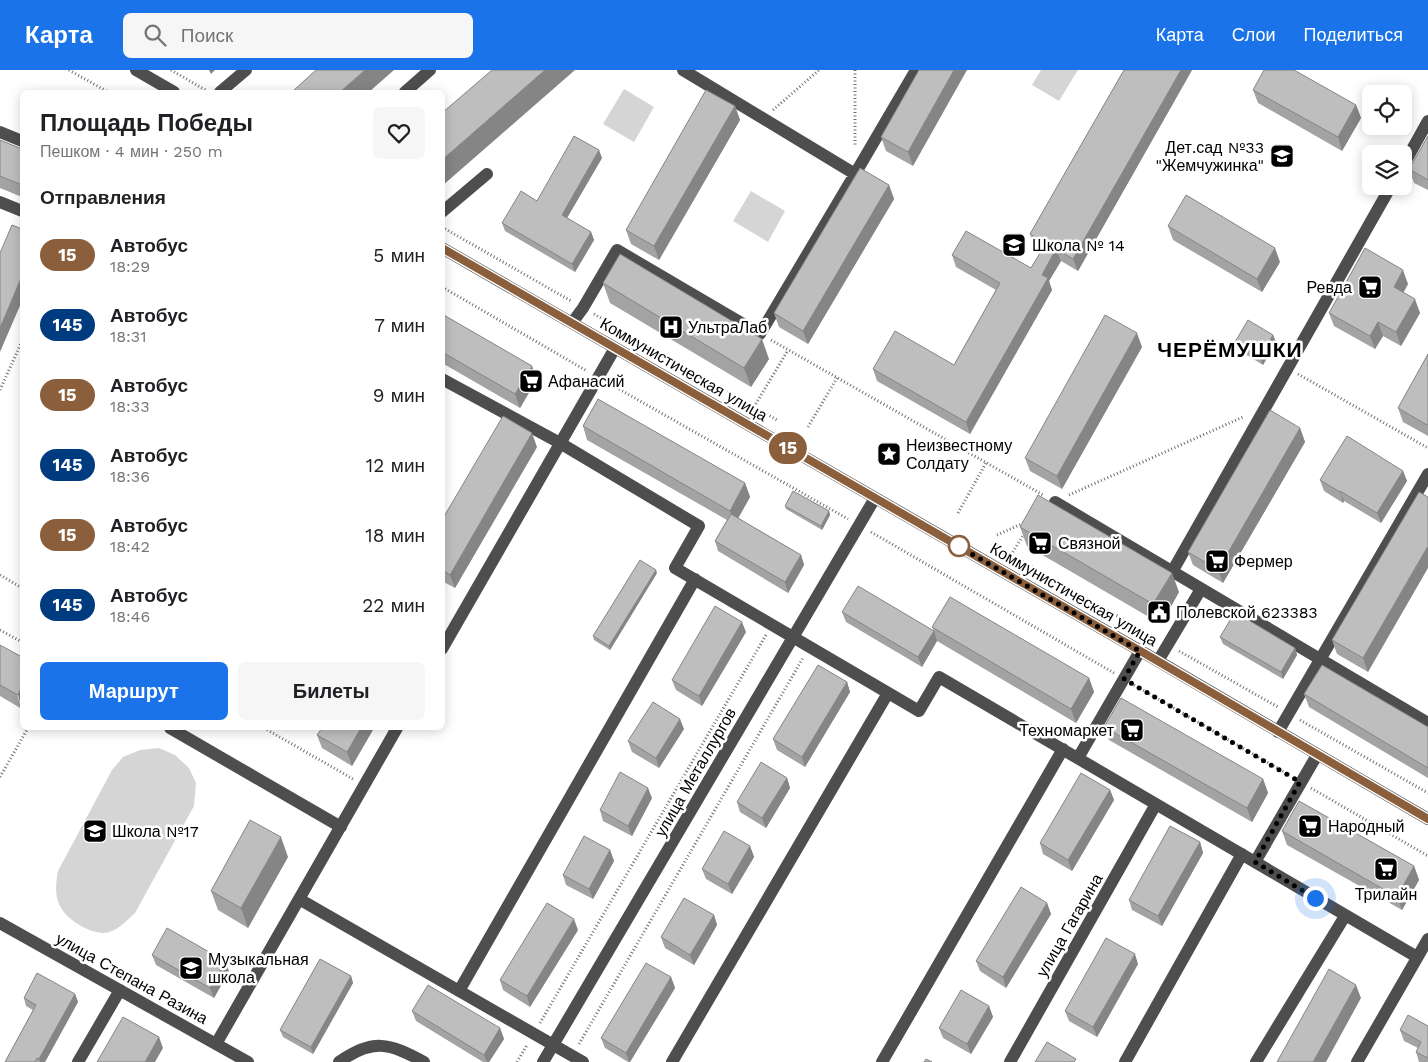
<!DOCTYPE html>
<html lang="ru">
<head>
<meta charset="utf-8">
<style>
	:root { --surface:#fff; --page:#f6f6f6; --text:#202124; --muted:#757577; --accent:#1a73e8 }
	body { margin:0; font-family:"Work Sans",sans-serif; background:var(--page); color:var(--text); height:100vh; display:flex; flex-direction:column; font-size:19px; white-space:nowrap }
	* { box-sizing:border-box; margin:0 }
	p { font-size:16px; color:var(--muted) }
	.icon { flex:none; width:28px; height:28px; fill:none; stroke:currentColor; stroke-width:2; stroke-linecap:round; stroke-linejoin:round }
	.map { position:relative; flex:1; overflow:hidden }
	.panel { position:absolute; left:20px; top:20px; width:425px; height:640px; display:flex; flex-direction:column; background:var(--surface); border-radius:8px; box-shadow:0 2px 12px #0003 }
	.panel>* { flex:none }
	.badge { padding:0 10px; border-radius:16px; font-size:18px; line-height:32px }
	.fabs { position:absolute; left:1362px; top:15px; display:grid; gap:10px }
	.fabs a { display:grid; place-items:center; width:50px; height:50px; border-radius:8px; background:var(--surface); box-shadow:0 2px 12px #0003; font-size:25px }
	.you { position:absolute; width:25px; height:25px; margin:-12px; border:4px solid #fff; border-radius:50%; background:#1a73e8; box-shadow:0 0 0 8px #1a73e833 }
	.map>.badge { position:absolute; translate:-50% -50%; box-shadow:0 0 0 2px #fff }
	h2 { padding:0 20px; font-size:19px; line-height:45px }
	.round { display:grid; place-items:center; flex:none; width:52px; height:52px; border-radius:8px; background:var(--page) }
	.headline { display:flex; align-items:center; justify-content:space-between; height:85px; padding:0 20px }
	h1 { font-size:24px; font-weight:800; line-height:38px }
	.action { display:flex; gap:10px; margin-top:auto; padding:10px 20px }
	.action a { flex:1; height:58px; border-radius:8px; background:var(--accent); color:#fff; font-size:20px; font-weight:800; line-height:58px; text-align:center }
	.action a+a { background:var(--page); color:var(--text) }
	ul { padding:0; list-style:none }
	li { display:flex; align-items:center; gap:15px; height:70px; padding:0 20px }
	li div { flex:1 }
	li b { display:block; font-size:19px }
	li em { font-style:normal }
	li .badge { min-width:55px; font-weight:700; text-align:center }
	header { display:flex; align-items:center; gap:30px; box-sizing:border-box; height:70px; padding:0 25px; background:var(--accent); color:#fff }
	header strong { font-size:24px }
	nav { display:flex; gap:28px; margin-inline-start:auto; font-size:18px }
	.search { width:350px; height:45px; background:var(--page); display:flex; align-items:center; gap:12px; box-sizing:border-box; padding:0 18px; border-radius:8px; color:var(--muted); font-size:19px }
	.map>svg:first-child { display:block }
	.green { fill:#d5d5d5 }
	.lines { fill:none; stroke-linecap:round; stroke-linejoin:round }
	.path { stroke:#707070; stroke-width:3; stroke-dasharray:1 2.5; stroke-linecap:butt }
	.minor { stroke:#4e4e4e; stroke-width:12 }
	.wall { fill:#a3a3a3 }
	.shaded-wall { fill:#858585 }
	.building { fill:#bebebe; stroke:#858585 }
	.line-casing { stroke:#fff; stroke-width:11 }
	.line { stroke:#8b5e3c; stroke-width:8 }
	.walk { stroke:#000; stroke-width:5; stroke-dasharray:0 9 }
	.stop-dot { fill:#fff; stroke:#8b5e3c; stroke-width:2.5 }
	.labels { text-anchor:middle; stroke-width:5; stroke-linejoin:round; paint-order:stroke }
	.poi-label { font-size:16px; fill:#000; stroke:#fff; text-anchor:start }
	.street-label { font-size:16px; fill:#000; stroke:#fff }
	.district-label { font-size:21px; font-weight:bold; letter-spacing:1px; fill:#000; stroke:#fff }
</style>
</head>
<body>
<header>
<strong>Карта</strong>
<div class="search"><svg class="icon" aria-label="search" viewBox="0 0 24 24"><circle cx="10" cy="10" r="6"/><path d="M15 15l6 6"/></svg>Поиск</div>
<nav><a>Карта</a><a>Слои</a><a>Поделиться</a></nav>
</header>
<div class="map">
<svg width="1428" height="992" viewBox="0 0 1428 992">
	<rect width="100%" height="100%" fill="#fff"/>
	<path class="green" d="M1041,0H1078L1059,31L1032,15Z
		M624,19L654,37L634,72L603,54Z
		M751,121L785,141L768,172L733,151Z
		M159,678L175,685L189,698L196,713L194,736L135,843C126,851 116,863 103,863C96,863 86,859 81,856C57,842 53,827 58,801L112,700L123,687L140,680Z"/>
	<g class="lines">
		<path class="path" d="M69,0L108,22
			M171,0L207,21
			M855,0V76
			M773,40L819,0
			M442,157L571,231
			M442,217L587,301
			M594,244L777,350
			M771,270L1043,425
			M1298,304L1428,378
			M610,314L848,449
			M0,320L22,271
			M754,337L788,280
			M808,357L837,308
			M1069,425L1243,347
			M958,443L986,393
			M871,462L1114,603
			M997,465L1026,452
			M992,474L1156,568
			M1011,485L1025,462
			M0,505L22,518
			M0,560L22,572
			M1179,581L1278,637
			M1134,615L1291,706
			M1300,650L1428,723
			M264,658L353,709
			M0,707L28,658
			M1311,718L1428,786
			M540,953L766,565
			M579,974L803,588
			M517,992L527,975"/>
		<path class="minor" d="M136,0L174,22
			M220,22L246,0
			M405,22L430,0
			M0,62L22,71
			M1404,94L1428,51
			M855,104L916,0
			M0,132L22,141
			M442,142L487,104
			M442,178L1158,591L1428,749
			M572,253L583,238L617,180L760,264L855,104L683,0
			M442,309L560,373L699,456L675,498L919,641L939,607L1417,887
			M1055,432L1428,653
			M1172,502L1391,116
			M442,579L615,278
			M1158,591L1201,519
			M170,658L341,757
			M1278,662L1428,404
			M1078,688L1140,581
			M1255,792L1317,685
			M299,829L583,992
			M0,853L248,992
			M459,921L695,509
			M216,974L397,658
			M78,992L120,920
			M339,992C373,968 389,973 424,992
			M543,992L875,428
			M672,992L888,623
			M882,992L1063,679
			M1010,992L1156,734
			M1125,992L1242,784
			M1256,992L1345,846
			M1357,992L1428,869"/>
	</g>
	<path class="wall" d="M919,0L913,96L886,81L881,67Z
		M1124,0H1192L1078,201L1061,191L1049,211L1052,220L970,364L877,311L873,299L954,295L996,220L956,197L952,185L1031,198L1042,180L1035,176L1030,164Z
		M1253,20L1356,35L1361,48L1342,81L1258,33Z
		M735,36L740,50L659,190L631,174L626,160Z
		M1428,66V120L1414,113L1409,99Z
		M0,70L22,79V127L0,118Z
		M602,88L567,148L591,162L594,170L575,202L505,161L502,153Z
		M889,115L894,129L808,274L779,257L774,243Z
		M1168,156L1280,192L1262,222L1173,170Z
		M603,213L769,289L751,317L610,233Z
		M1408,214L1403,222L1420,243L1401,276L1383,266L1375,279L1334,256L1329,243Z
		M442,244L537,309L520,338L442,293Z
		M1273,265L1276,272L1263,295L1237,279L1235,272Z
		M1142,277L1062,419L1030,401L1025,388Z
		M1428,284V366L1403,352L1398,338Z
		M583,356L745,413L750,427L738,448L801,485L804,495L788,523L718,481L715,471L727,450L587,370Z
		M1300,358L1305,372L1223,513L1193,495L1188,482Z
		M537,377L455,518L442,511V450Z
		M1403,401L1407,411L1381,453L1344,431L1343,433L1324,421L1320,410Z
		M1428,427L1368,602L1337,584L1332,570Z
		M785,436L829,441L830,445L822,460L786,439Z
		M1020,457L1179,522L1161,554L1027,476Z
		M657,503L610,580L594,570L593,566Z
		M842,542L934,561L932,557L1089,608L1094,622L1076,653L937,571L922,597L846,552Z
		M746,562L702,636L676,620L672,610Z
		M1220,567L1295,578L1297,585L1283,609L1223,574Z
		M0,575L22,639L0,626Z
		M847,612L850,622L805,697L777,680L773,669Z
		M1304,624L1428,657V708L1309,637Z
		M1104,657L1263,709L1268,723L1252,752L1109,670Z
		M322,658H374L352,696L322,678L317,665Z
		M684,659L659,698L632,682L628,671Z
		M787,708L790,718L766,758L740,742L737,732Z
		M1110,720L1114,730L1072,801L1043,784L1040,773Z
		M652,728L632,766L603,751L600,740Z
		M1282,761L1414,796L1419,810L1402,840L1287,775Z
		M1200,772L1203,783L1162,856L1132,840L1129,830Z
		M750,776L754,787L732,824L706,809L702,799Z
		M610,780L614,791L593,829L566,815L563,805Z
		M288,787L248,858L218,840L211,821Z
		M1047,833L1051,844L1006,918L980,901L976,891Z
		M714,845L717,855L694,895L665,878L661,867Z
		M578,860L530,937L503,920L500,910Z
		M152,885L229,901L214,928L156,895Z
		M1138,894L1097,967L1069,951L1065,941Z
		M351,906L353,913L313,984L283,967L280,960Z
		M671,907L675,918L630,992H628L605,978L601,968Z
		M75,924L78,932L45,992H5L33,940L26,936L24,928Z
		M989,936L993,947L971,984L943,968L939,958Z
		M412,941L500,958L504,969L489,992H483L416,951Z
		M1428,956V992H1419L1416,982L1418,978L1404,971L1400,960Z"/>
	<path class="shaded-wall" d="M209,0H215L211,4Z
		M365,0H394L369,22H340Z
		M545,0H575L442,116V90Z
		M954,0H967L913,96L908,82Z
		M1181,0H1192L1078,201L1073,189Z
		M1356,35L1361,48L1342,81L1338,67Z
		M735,36L740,50L659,190L654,176Z
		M599,80L602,88L564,153L562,145Z
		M889,115L894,129L808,274L803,261Z
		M591,162L594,170L575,202L572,194Z
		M1275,178L1280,192L1262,222L1257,209Z
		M1056,179L1061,191L1049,211L1052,220L970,364L966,352L1042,205Z
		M1403,200L1408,214L1399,231L1394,217Z
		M22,206V231L0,282V258Z
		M1415,229L1420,243L1401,276L1396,262Z
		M1378,252L1383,266L1375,279L1370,266Z
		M1137,263L1142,277L1062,419L1057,406Z
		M1273,265L1276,272L1263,295L1260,288Z
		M762,269L769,289L751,317L744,298Z
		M532,296L537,309L520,338L515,324Z
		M1300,358L1305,372L1223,513L1218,500Z
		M532,363L537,377L455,518L450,505Z
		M1403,401L1407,411L1381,453L1377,443Z
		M745,413L750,427L735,454L730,441Z
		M1340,421L1344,431L1343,433L1340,422Z
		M829,441L830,445L822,460L821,456Z
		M1428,476V498L1368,602L1363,588Z
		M801,485L804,495L788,523L785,512Z
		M656,500L657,503L610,580L609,576Z
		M1172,503L1179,522L1161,554L1153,534Z
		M742,552L746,562L702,636L699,626Z
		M934,561L937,571L922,597L918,587Z
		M1295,578L1297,585L1283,609L1281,602Z
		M1089,608L1094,622L1076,653L1071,639Z
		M847,612L850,622L805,697L802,687Z
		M22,616V639L18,625Z
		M680,649L684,659L659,698L656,688Z
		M361,658H374L352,696L347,682Z
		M787,708L790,718L766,758L762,748Z
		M1263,709L1268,723L1252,752L1247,738Z
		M648,718L652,728L632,766L628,756Z
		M1110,720L1114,730L1072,801L1068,790Z
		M281,767L288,787L248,858L241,838Z
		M1200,772L1203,783L1162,856L1158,846Z
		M750,776L754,787L732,824L728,814Z
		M610,780L614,791L593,829L589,819Z
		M1414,796L1419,810L1402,840L1397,827Z
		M1047,833L1051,844L1006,918L1003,907Z
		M714,845L717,855L694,895L690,885Z
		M574,849L578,860L530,937L527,926Z
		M1135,884L1138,894L1097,967L1093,957Z
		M225,891L229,901L214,928L210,918Z
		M351,906L353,913L313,984L311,977Z
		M671,907L675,918L630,992H629L626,983Z
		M1356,915L1361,928L1326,992H1313Z
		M75,924L78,932L45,992H40L39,989Z
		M989,936L993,947L971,984L967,974Z
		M500,958L504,969L489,992H487L484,985Z
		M159,967L163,978L155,992H145Z"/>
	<path class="building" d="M316,0H365L340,22H296L294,20Z
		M492,0H545L442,90V43Z
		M919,0H954L908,82L881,67Z
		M1124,0H1181L1073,189L1056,179L1042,205L1048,208L966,352L873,299L895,261L954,295L1000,213L952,185L966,161L1031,198L1046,173L1030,164Z
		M1264,0H1294L1356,35L1338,67L1253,20Z
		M706,20L735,36L654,176L626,160Z
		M574,66L599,80L562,145L591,162L572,194L502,153L521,121L537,131Z
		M1428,66V110L1409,99Z
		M0,70L22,79V115L0,106Z
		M860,98L889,115L803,261L774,243Z
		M1186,125L1275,178L1257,209L1168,156Z
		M12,155L22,159V206L0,258V183Z
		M1365,178L1403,200L1394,217L1415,229L1396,262L1378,252L1370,266L1329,243Z
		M620,184L762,269L744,298L603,213Z
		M442,244L532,296L515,324L442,282Z
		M1105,245L1137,263L1057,406L1025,388Z
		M1248,250L1273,265L1260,288L1235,272Z
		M1428,284V353L1427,355L1398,338Z
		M598,329L745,413L730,441L583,356Z
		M1270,340L1300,358L1218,500L1188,482Z
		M503,346L532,363L450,505L442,500V450Z
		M1347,366L1403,401L1377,443L1340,421V422L1320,410Z
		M793,421L829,441L821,456L785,436Z
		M1419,422L1428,427V476L1363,588L1332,570Z
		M1038,425L1172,503L1153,534L1020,457Z
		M731,444L801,485L785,512L715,471Z
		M640,490L656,500L609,576L593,566Z
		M858,516L934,561L918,587L842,542Z
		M950,527L1089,608L1071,639L932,557Z
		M715,536L742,552L699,626L672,610Z
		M1235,542L1295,578L1281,602L1220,567Z
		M0,575L22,587V616L18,625L0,615Z
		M818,595L847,612L802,687L773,669Z
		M1322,595L1428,657V698L1304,624Z
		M1121,628L1263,709L1247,738L1104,657Z
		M653,632L680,649L656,688L628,671Z
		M322,658H361L347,682L317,665Z
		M761,692L787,708L762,748L737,732Z
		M620,702L648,718L628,756L600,740Z
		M1081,703L1110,720L1068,790L1040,773Z
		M1299,731L1414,796L1397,827L1282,761Z
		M250,750L281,767L241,838L211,821Z
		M1170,756L1200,772L1158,846L1129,830Z
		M724,761L750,776L728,814L702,799Z
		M584,766L610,780L589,819L563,805Z
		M1021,817L1047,833L1003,907L976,891Z
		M684,828L714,845L690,885L661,867Z
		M547,833L574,849L527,926L500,910Z
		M167,858L225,891L210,918L152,885Z
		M1106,868L1135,884L1093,957L1065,941Z
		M320,889L351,906L311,977L280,960Z
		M646,893L671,907L626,983L601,968Z
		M1329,899L1356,915L1313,992H1277Z
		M37,903L75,924L39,989L37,988L35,992H5L36,935L24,928Z
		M428,915L500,958L484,985L412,941Z
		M961,920L989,936L967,974L939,958Z
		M1408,945L1428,956V988L1416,982L1421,972L1400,960Z
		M123,947L159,967L145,992H97Z
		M1047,972L1076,989L1074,992H1035Z
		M926,989L932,992H924Z"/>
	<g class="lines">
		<g class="line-casing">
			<path id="line" d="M442,178L1149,586L1428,749"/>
		</g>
		<use href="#line" class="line"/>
		<path class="walk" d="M959,476H958L1140,581L1124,609L1300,712L1255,792L1315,828"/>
	</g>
	<defs>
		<g id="school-square" transform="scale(1.25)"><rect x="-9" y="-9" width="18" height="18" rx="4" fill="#000" stroke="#fff"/><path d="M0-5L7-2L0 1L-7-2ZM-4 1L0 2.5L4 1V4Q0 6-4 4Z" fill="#fff"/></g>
		<g id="supermarket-square" transform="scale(1.25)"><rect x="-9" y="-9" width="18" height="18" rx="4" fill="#000" stroke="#fff"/><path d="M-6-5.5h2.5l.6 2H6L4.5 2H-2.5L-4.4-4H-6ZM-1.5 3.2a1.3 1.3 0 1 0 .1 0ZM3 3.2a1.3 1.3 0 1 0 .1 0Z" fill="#fff"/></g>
		<g id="hospital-square" transform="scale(1.25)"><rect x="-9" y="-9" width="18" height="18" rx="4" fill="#000" stroke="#fff"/><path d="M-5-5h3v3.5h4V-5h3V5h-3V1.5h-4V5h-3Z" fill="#fff"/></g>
		<g id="sight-square" transform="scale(1.25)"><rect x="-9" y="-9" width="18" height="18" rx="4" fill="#000" stroke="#fff"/><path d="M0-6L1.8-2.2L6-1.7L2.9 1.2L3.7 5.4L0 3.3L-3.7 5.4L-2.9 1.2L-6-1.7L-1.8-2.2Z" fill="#fff"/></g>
		<g id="civic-square" transform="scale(1.25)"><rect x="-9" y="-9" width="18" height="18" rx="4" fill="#000" stroke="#fff"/><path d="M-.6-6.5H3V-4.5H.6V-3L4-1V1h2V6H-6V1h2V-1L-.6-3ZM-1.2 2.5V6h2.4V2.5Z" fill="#fff"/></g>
	</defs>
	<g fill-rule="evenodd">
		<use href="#school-square" x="1282" y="86"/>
		<use href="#school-square" x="1014" y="175"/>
		<use href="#supermarket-square" x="1370" y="217"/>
		<use href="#hospital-square" x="671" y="257"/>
		<use href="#supermarket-square" x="531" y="311"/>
		<use href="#sight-square" x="889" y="384"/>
		<use href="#supermarket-square" x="1040" y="473"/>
		<use href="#supermarket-square" x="1217" y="491"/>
		<use href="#civic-square" x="1159" y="542"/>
		<use href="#supermarket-square" x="1132" y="660"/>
		<use href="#supermarket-square" x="1310" y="756"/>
		<use href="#school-square" x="95" y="761"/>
		<use href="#supermarket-square" x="1386" y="799"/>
		<use href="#school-square" x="191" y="898"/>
	</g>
	<circle class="stop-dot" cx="959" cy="476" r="10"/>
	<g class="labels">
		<g class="poi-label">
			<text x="1264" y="83" text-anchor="end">Дет.сад №33<tspan x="1264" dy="18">"Жемчужинка"</tspan></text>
			<text x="1032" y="181">Школа № 14</text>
			<text x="1352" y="223" text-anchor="end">Ревда</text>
			<text x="688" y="263">УльтраЛаб</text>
			<text x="548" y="317">Афанасий</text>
			<text x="906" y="381">Неизвестному<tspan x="906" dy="18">Солдату</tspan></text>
			<text x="1058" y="479">Связной</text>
			<text x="1234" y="497">Фермер</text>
			<text x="1176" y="548">Полевской 623383</text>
			<text x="1114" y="666" text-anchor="end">Техномаркет</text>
			<text x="1328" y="762">Народный</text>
			<text x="112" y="767">Школа №17</text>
			<text x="1386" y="830" text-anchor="middle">Трилайн</text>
			<text x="208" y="895">Музыкальная<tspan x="208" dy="18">школа</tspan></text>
		</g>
		<g class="street-label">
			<text transform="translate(684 299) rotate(30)" y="6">Коммунистическая улица</text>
			<text transform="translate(1074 524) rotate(30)" y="6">Коммунистическая улица</text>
			<text transform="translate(695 702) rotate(-60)" y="6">улица Металлургов</text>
			<text transform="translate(1069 855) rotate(-60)" y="6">улица Гагарина</text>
			<text transform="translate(132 908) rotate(29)" y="6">улица Степана Разина</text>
		</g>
		<g class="district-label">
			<text x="1230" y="287">ЧЕРЁМУШКИ</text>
		</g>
	</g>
</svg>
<div class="fabs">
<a><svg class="icon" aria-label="locate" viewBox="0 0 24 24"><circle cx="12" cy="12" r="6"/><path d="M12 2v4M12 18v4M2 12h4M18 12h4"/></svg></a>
<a><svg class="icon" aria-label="layers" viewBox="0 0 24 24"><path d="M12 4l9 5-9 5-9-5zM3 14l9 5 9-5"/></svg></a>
</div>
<div class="you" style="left:1315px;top:828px"></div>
<b class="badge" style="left:788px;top:378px;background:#8b5e3c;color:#fff">15</b>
<section class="panel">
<div class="headline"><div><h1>Площадь Победы</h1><p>Пешком · 4 мин · 250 m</p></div><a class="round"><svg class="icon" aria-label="heart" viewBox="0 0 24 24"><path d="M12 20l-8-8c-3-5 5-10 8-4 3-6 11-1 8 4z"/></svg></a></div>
<h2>Отправления</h2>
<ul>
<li><span class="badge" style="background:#8b5e3c;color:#fff">15</span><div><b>Автобус</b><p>18:29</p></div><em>5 мин</em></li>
<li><span class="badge" style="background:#003b80;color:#fff">145</span><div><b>Автобус</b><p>18:31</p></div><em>7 мин</em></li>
<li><span class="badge" style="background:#8b5e3c;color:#fff">15</span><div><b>Автобус</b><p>18:33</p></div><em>9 мин</em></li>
<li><span class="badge" style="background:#003b80;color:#fff">145</span><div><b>Автобус</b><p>18:36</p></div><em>12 мин</em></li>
<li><span class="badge" style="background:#8b5e3c;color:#fff">15</span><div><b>Автобус</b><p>18:42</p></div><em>18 мин</em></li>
<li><span class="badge" style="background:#003b80;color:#fff">145</span><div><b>Автобус</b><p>18:46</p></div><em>22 мин</em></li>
</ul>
<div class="action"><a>Маршрут</a><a>Билеты</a></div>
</section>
</div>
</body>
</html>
